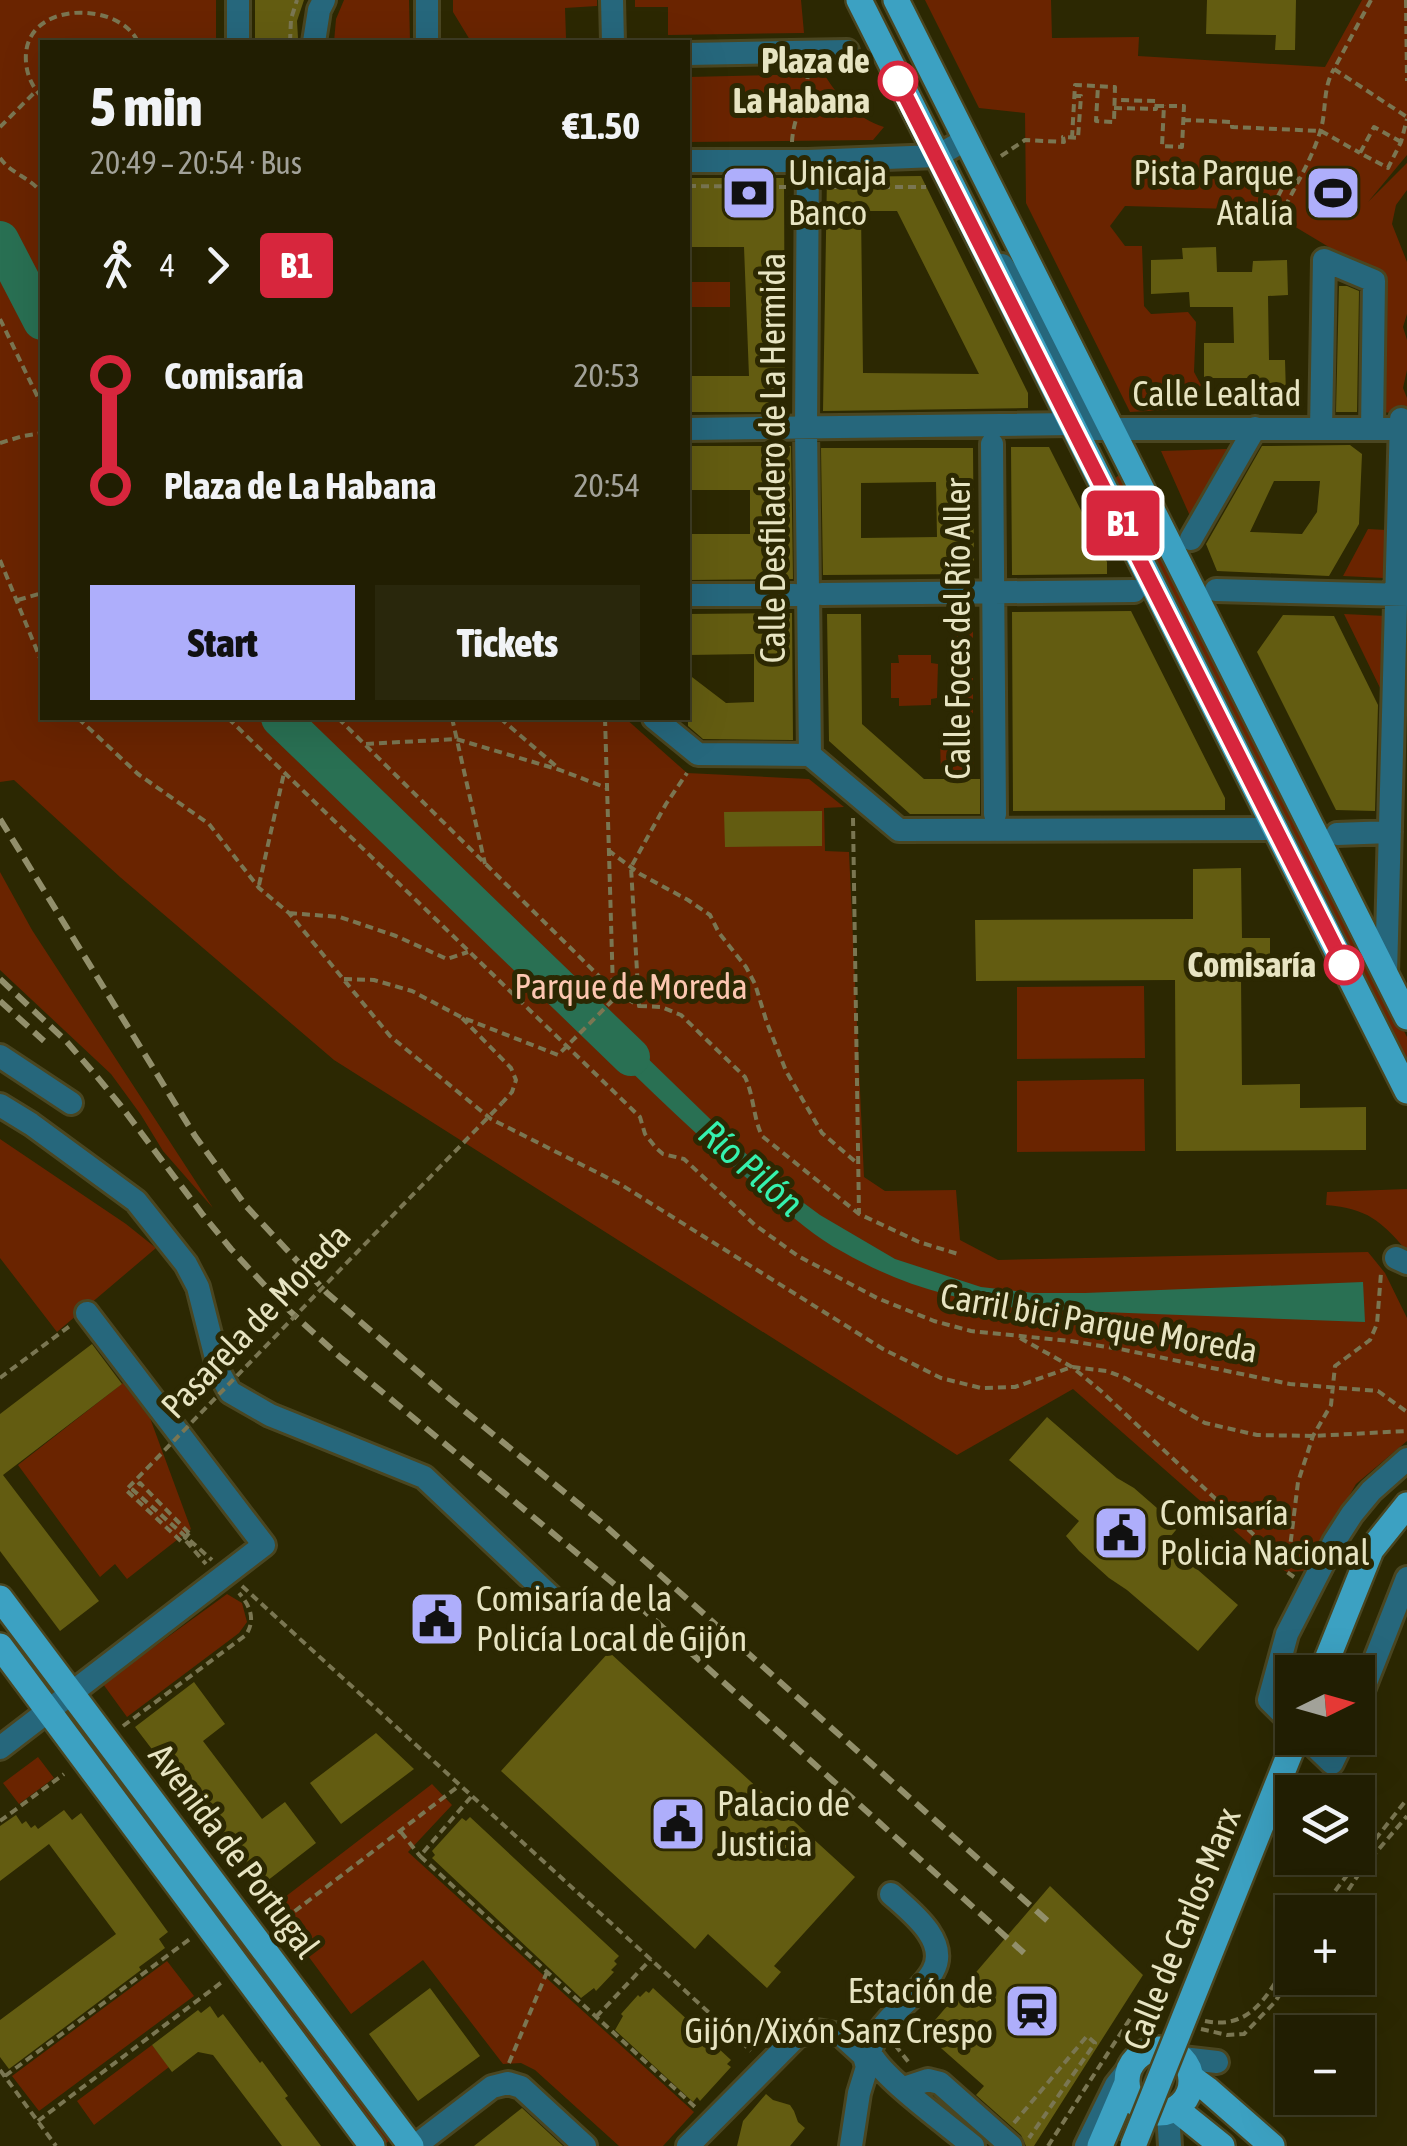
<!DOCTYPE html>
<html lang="en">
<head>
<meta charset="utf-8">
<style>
	:root { --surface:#211e02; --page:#29270c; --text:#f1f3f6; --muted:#a2a299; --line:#3e3c24; --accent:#aeaefb }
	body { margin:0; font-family:"Asap Condensed",sans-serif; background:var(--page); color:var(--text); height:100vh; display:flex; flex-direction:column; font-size:38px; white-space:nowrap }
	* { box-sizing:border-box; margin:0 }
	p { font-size:32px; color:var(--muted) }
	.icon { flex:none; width:55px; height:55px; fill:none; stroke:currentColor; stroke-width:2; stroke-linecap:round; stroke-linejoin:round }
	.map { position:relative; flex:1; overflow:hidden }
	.side { position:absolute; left:40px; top:40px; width:650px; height:680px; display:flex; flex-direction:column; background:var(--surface); border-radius:0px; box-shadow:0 10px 40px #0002,0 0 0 2px var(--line) }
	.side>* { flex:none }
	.badge { padding:0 20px; border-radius:8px; font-size:35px; line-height:65px }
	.needle { width:65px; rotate:85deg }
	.buttons { position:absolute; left:1275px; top:1655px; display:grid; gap:20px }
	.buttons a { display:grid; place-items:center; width:100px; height:100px; border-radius:0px; background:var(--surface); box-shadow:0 10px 40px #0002,0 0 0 2px var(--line); font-size:50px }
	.map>.badge { position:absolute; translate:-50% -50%; box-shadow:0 0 0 5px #fff }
	.legs { display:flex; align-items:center; gap:15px; height:110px; padding:0 50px; font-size:32px }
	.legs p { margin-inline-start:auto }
	.head { display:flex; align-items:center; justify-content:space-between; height:170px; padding:0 50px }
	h1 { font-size:55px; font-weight:800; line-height:75px }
	.button { display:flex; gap:20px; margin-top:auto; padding:20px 50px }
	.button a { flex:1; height:115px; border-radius:0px; background:var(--accent); color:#111; font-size:40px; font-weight:800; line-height:115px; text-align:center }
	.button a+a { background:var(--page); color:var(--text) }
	ul { padding:0 50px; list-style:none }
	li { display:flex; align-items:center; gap:35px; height:110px; font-size:38px }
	li i { display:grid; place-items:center; width:15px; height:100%; margin:0 12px; background:currentColor }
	li i::after { content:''; width:25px; height:25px; margin:-12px; border:8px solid; border-radius:50%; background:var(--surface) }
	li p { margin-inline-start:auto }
	li:first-child i { background:linear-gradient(#0000 50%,currentColor 0) }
	li:last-child i { background:linear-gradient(currentColor 50%,#0000 0) }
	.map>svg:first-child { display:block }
	.green { fill:#6a2400 }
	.water { fill:#297053 }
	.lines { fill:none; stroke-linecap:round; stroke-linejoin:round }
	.river { stroke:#297053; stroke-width:38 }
	.building { fill:#635c11; fill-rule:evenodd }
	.minor-casing { stroke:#4a4621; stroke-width:28 }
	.major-casing { stroke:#4a4621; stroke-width:30 }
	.path { stroke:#7a7652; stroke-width:4; stroke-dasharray:8 5; stroke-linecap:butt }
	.minor { stroke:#26677c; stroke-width:22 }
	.major { stroke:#3ca1c2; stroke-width:25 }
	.rail { stroke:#928f6b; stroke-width:6; stroke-dasharray:15 8; stroke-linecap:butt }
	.major-bridge-casing { stroke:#4a4621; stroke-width:30; stroke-linecap:butt }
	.path-bridge { stroke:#7a7652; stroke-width:4; stroke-dasharray:8 5; stroke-linecap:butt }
	.major-bridge { stroke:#3ca1c2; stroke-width:25 }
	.line-1-casing { stroke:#fff; stroke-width:22 }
	.line-1 { stroke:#d7263d; stroke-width:15 }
	.stop-1-dot { fill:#fff; stroke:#d7263d; stroke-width:5 }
	.labels { text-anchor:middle; stroke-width:10; stroke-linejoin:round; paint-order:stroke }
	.stop-label { font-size:35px; font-weight:bold; fill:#e7e4c2; stroke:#2c2802; text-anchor:end }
	.poi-label { font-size:35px; fill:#e7e4c2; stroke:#2c2802; text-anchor:start }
	.street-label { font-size:35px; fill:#e7e4c2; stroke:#2c2802 }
	.park-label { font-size:35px; fill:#fdc7b1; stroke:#2c2802 }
	.water-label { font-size:38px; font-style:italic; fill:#35f1ae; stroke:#2c2802 }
</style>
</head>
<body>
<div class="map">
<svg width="1407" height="2146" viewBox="0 0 1407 2146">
	<rect width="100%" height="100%" fill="#2c2802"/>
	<path class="green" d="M0,0H216V42H42V718H625L687,773L809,779L844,807L824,808L825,851L849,852L864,1177L885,1191L956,1190L960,1240L998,1260L1368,1252L1385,1273L1407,1318V1441L1356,1484L1306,1571L1287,1572L1271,1563L1073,1389L957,1455L334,1060L120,877L14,780L0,782Z
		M344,0H409L410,42H334L336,19Z
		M453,0H597V6L565,8L566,38L470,40L453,12Z
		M635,0H801L804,33L668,35V7H635Z
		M925,0H1051L1052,38L1139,37L1138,56L1325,67L1362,0H1407V155L1368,202L1407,163V190L1396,205L1392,224L1407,262V314L1403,327L1407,340V370L1403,388L1407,398V414L1381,412L1384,280L1267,210L1125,206L1110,226L1125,246H1142L1144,306L1151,314L1188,312L1196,322L1194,372L1201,385L1186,409L1130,412L1026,203L1025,113L979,108Z
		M824,74C838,97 857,119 884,127L873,140L688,142V77Z
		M689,282H730V307H689Z
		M1227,449L1190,516L1161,451Z
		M1119,475L1126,476L1407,1037V1069L1112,481Z
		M1368,529L1386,530L1384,578L1343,576Z
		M1344,614L1386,616L1384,696Z
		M973,616V672H954V617Z
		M898,655H931V663L938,664L937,698L931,699V705L899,706V698H891V663H899Z
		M954,678H973V733L955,734Z
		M973,738L974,774L941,776L940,739Z
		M0,872L32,930L213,1208L163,1151L141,1115L111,1074L0,970Z
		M1144,986L1145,1058L1017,1059V987Z
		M1144,1079L1145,1151L1017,1152V1081Z
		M0,1139L126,1224L156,1248L57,1332L0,1258Z
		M1407,1189V1251C1380,1220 1368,1209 1326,1205L1327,1192Z
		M123,1383L150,1418L191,1529L127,1579L115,1564L100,1577L18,1465Z
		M227,1594L242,1603L247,1622L239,1633L127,1717L103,1684Z
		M94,1744L389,2141L384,2145L89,1748Z
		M38,1757L54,1778L19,1804L3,1783Z
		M432,1784L452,1805L408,1852L694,2112L663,2146H619L535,2070L521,2063L503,2064L423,1960L351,2014L272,1907Z
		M167,1961L194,1996L39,2111L12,2076Z
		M152,2045L169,2067L94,2125L77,2101Z"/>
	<path class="water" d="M604,1016L774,1181L820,1215L895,1259L981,1287L1034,1293H1085L1363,1282L1365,1322L1024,1309C959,1301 900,1285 843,1252C816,1238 793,1217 769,1197C706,1145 648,1088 589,1031Z"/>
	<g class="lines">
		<path class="river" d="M0,240L42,321
			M280,718L631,1057"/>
	</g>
	<path class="building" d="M255,0H304L297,21L298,38L255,39Z
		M1207,0H1296L1295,50H1275L1276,35L1206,34Z
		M921,176L1028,393V408L823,411L827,177ZM861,211H897L979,374L863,373Z
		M688,178H784L785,412H688V376H749L744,247H688Z
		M1216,247L1217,272H1252L1253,261L1287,260L1288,295L1268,296L1269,360H1285L1286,394L1251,395L1250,378H1204V343H1234L1233,307H1190L1189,292L1151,294V260L1183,259L1182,248Z
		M1339,286H1347L1359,291L1357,412H1336Z
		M1350,445L1362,454L1359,524L1329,576L1217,571L1206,544L1262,446ZM1274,481H1320L1317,512L1302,534L1250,532Z
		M688,446H791L793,579L688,580V534H750V490H688Z
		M1011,447H1049L1107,562V574L1012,575Z
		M821,448H973L974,574L823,575ZM936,482L937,537L861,538V483Z
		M1131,611L1225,798V810L1013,811L1012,612Z
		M792,613L793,740L703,739L688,726V674L726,703L754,702V654L688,655V614Z
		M827,614H861L862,724L924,779H980V814H910L829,741Z
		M1283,615L1334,616L1378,705L1375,811L1336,810L1257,652Z
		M822,811V846L725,847L724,812Z
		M1241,868L1242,938H1270V976H1241L1242,1085L1300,1084V1108L1366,1107V1150L1176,1151L1175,980L976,981L975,920L1193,919V869Z
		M92,1344L122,1384L3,1475L99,1601L60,1631L0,1551V1414Z
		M1047,1417L1117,1478L1134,1488L1165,1515L1176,1530L1166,1542L1238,1605L1198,1651L1127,1590L1109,1578L1079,1551L1066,1536L1079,1521L1009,1460Z
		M609,1652L855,1877L774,1966L781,1972L767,1988L708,1934L695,1949L501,1771Z
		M194,1682L225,1724L203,1741L262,1819L285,1802L316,1843L258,1888L135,1727Z
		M376,1733L414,1769L341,1824L310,1783Z
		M64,1810L72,1820L81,1813L134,1885L168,1932L159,1939L165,1948L139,1967L141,1970L9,2069L0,2057V2020L116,1934L49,1844L0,1881V1826L16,1815L22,1824L26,1821L31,1828L35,1825L38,1829Z
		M470,1817L619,1956L614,1961L617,1964L611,1970L614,1972L596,1991L594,1988L581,1998L432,1858L435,1855L432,1851L462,1818L466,1821Z
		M1050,1886L1143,1975L1034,2146H1026L1021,2135L976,2095L984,2086L924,2033Z
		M430,1988L480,2056L418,2101L369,2034Z
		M653,1988L731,2060L727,2064L731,2067L700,2101L697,2097L693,2102L615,2030L623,2016L621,2014L638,1995L640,1997L646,1991L649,1993Z
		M210,2006L218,2018L223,2014L260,2063L262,2061L288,2096L285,2098L321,2146H282L213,2055L198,2052L172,2072L152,2045L198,2010L201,2013Z
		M766,2094L773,2100L790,2105L794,2111L798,2122L805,2128L790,2146H737L743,2121Z
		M522,2108L563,2146H474Z"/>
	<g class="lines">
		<g class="minor-casing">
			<path id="minor" d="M238,0V42
				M427,0V42
				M612,0L613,42
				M314,42L319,10L324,0
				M688,54L847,51
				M688,161H808L937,156L967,139
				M808,161L806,427L810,755
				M1002,265L1027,301L1093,429H1407
				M688,429L1072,424
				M1321,429L1324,260L1374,281L1372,429
				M992,444L995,814
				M1191,539L1255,428
				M1216,590L1407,595
				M822,594L1134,591
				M688,595H795
				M654,718L698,754L810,755L899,830L1277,829
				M1337,834L1390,832
				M1386,974L1401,419
				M0,1056L71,1103
				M0,1105L31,1124L136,1201L186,1264L198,1287L220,1374L230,1392L270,1415L424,1477L551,1597
				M1396,1258L1407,1263
				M1358,1703L1407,1578
				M1292,1723L1269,1700L1287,1634L1334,1542L1352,1514L1371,1491L1407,1459
				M1306,1738L1332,1763L1344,1738
				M0,1748L264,1545L87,1313
				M871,2054C884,2079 948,2125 973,2146
				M1182,2058L1217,2062
				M867,2067C870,2057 870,2046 876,2037C882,2025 892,2016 901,2007C912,1996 926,1984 933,1971C950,1941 910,1911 891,1894
				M904,2088L928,2080L940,2083L1011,2146
				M1168,2112L1170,2146
				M415,2146L492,2087L508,2083L521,2087L585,2146
				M688,2146L798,2035L817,2031L841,2035L864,2056L867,2067L859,2093L851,2146
				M1086,2146L1116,2085L1128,2070"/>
		</g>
		<g class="major-casing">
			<path id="major" d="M859,0L1407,1091
				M896,0L1407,1017
				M0,1598L411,2146
				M0,1646L372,2146
				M1322,1672L1371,1550L1407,1505
				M1127 2081a32 32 0 1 1 64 0a32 32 0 1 1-64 0Z
				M1192,2078L1207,2089L1272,2146
				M1176,2109L1222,2146
				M1100,2146L1127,2083"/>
		</g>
		<path class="path" d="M1371,0L1334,69L1407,117
			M1406,0L1407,81
			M290,42L291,19L297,0
			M42,97C33,88 27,76 26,62C21,0 119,0 138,42
			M1156,106H1184L1182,147L1162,146L1164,105
			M1114,108L1156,109L1157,101L1117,100
			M1183,120L1232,122V127L1321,131L1360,153
			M0,127L36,91
			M1072,138L1075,85L1115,87L1114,122L1096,121L1098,86
			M792,142C793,118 806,98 808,74
			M1401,142L1374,127L1360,153L1388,168L1401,142L1407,119
			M1001,156L1025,140L1064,142L1063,137L1078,138L1081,96H1075
			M0,158C12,175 31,177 42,194
			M1298,179L1289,175L1272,208L1282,213C1294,188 1312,159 1320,132C1327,111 1322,89 1334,69
			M688,186L786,187
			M830,187H926
			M0,319L42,406
			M0,443L23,436L42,433
			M0,560L42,663
			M18,600L42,593
			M78,718L138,774L209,824L259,888L289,913L390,1036L491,1119L620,1184L883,1349L941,1378L981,1388L1015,1387L1072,1367L1107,1371L1125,1378L1205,1423L1257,1435L1313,1436L1407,1431
			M228,718L640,1117L645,1134L656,1148L663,1154L684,1159L755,1225L798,1256L877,1298L934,1321L971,1331L1070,1341L1120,1349L1290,1384L1378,1391L1407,1412
			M338,718L613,990L639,1006L631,867L666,804L687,773
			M452,718L485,864
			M500,718L557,767
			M605,718L613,990
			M366,744L456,739L560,770L607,788
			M853,818L859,1214
			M608,850L640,874L688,900L710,915L719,933L746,967L755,984L767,1023L786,1071L822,1133L857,1163
			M259,885L284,773
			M289,913L340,917L396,936L447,959L468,952
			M344,979L374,980L412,991L461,1017L558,1055L619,994
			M639,1006L661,1007L681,1015L745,1077C754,1096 753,1117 762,1136L859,1214L919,1242L958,1254
			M462,1018L511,1068L516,1080L512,1092L502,1103
			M1020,1338L1072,1367L1101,1391L1288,1567
			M0,1378L71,1325
			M189,1533L140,1483L133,1490L212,1560
			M186,1541L206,1564
			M1294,1577L1287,1572L1298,1482L1313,1436L1331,1405L1335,1366L1370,1340L1377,1324L1381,1273
			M242,1586L751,2051
			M123,1726L246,1635C256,1619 250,1606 239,1593
			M471,1797L420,1856L695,2107
			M0,1821L64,1774
			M401,1832L420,1856
			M1320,1912L1341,1883L1407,1799
			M1334,1912L1362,1869L1407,1816
			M274,1927L460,1785
			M596,2017L651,1959
			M1205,2021C1254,2031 1270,1990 1292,1955
			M1201,2029L1227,2035L1244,2034L1275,2002L1292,1975
			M895,2045L911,2065
			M509,2063L547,1972
			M0,2070L56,2146
			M5,2076L190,1939
			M38,2121L222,1982
			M1014,2123L1087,2036L1095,2043L1029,2138
			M1048,2146L1137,2008L1162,2013"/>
		<use href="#minor" class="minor"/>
		<use href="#major" class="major"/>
		<path class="rail" d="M0,819L195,1136L246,1206L327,1293L451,1400L601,1522L1050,1923
			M0,979L66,1041L94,1073L121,1106L203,1215L231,1249L281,1303L340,1357L619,1588L1024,1953
			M0,1001L44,1041"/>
		<g class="major-bridge-casing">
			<path id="major-bridge" d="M1133,2146L1296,1738"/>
		</g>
		<path class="path-bridge" d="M189,1533L182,1542L126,1490L502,1103"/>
		<use href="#major-bridge" class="major-bridge"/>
	</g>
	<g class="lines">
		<g class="line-1-casing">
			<path id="line-1" d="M898,81L1344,965"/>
		</g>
		<use href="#line-1" class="line-1"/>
	</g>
	<defs>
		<g id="bank-square" transform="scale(2.875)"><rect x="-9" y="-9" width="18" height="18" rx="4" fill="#aeaefb" stroke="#2c2802"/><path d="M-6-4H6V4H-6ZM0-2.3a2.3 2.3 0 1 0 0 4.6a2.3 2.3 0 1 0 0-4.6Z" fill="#111"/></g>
		<g id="stadium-square" transform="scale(2.875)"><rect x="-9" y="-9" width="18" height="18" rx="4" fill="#aeaefb" stroke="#2c2802"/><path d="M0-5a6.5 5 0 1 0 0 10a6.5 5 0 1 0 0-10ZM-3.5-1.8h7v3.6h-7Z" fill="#111"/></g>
		<g id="civic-square" transform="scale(2.875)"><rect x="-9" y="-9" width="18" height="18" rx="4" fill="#aeaefb" stroke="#2c2802"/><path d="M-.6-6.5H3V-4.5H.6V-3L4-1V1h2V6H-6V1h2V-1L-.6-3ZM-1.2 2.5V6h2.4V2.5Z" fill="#111"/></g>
		<g id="station-square" transform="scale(2.875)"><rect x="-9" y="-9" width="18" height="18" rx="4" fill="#aeaefb" stroke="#2c2802"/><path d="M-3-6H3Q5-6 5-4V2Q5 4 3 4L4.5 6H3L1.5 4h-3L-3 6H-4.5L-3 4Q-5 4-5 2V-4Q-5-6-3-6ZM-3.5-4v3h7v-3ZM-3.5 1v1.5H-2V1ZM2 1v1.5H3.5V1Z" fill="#111"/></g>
	</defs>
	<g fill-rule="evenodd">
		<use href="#bank-square" x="749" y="193"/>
		<use href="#stadium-square" x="1333" y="193"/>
		<use href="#civic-square" x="1121" y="1533"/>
		<use href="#civic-square" x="437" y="1619"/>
		<use href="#civic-square" x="678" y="1824"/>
		<use href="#station-square" x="1032" y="2011"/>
	</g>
	<g class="stop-1-dot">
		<circle cx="898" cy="81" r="18"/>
		<circle cx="1344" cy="965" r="18"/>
	</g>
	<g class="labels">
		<g class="stop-label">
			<text x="870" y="73">Plaza de<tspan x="870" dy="40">La Habana</tspan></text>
			<text x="1316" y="977">Comisaría</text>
		</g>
		<g class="poi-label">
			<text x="788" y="185">Unicaja<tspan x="788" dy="40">Banco</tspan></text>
			<text x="1294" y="185" text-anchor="end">Pista Parque<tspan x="1294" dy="40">Atalía</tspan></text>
			<text x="1160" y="1525">Comisaría<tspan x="1160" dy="40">Policia Nacional</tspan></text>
			<text x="476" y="1611">Comisaría de la<tspan x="476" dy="40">Policía Local de Gijón</tspan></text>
			<text x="717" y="1816">Palacio de<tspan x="717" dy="40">Justicia</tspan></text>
			<text x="993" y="2003" text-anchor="end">Estación de<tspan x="993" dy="40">Gijón/Xixón Sanz Crespo</tspan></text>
		</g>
		<g class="street-label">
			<text x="1217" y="406">Calle Lealtad</text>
			<text transform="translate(773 458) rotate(-90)" y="12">Calle Desfiladero de La Hermida</text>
			<text transform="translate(958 629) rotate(-90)" y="12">Calle Foces del Río Aller</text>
			<text transform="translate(256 1321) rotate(-46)" y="12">Pasarela de Moreda</text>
			<text transform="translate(1099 1323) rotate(10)" y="12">Carril bici Parque Moreda</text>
			<text transform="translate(234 1851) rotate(53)" y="12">Avenida de Portugal</text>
			<text transform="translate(1182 1929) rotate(-68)" y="12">Calle de Carlos Marx</text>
		</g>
		<g class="park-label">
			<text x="631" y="999">Parque de Moreda</text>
		</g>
		<g class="water-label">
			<text transform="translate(751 1168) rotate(41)" y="13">Río Pilón</text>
		</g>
	</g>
</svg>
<div class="buttons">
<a><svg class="needle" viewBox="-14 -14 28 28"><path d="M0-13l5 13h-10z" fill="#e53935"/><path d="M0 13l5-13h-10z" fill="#a2a299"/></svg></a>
<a><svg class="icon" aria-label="layers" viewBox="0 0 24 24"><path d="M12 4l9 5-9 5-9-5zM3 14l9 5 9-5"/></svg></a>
<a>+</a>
<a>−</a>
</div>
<b class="badge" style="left:1123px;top:523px;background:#d7263d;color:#fff">B1</b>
<section class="side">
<div class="head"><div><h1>5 min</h1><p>20:49 – 20:54 · Bus</p></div><b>€1.50</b></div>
<div class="legs"><svg class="icon" aria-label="walk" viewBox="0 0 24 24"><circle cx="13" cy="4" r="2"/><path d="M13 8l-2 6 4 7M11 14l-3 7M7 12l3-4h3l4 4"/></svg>4<svg class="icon" aria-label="forward" viewBox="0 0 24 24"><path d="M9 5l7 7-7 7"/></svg><b class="badge" style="background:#d7263d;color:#fff">B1</b></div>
<ul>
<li><i style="color:#d7263d"></i><b>Comisaría</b><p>20:53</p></li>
<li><i style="color:#d7263d"></i><b>Plaza de La Habana</b><p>20:54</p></li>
</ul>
<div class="button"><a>Start</a><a>Tickets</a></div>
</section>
</div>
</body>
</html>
